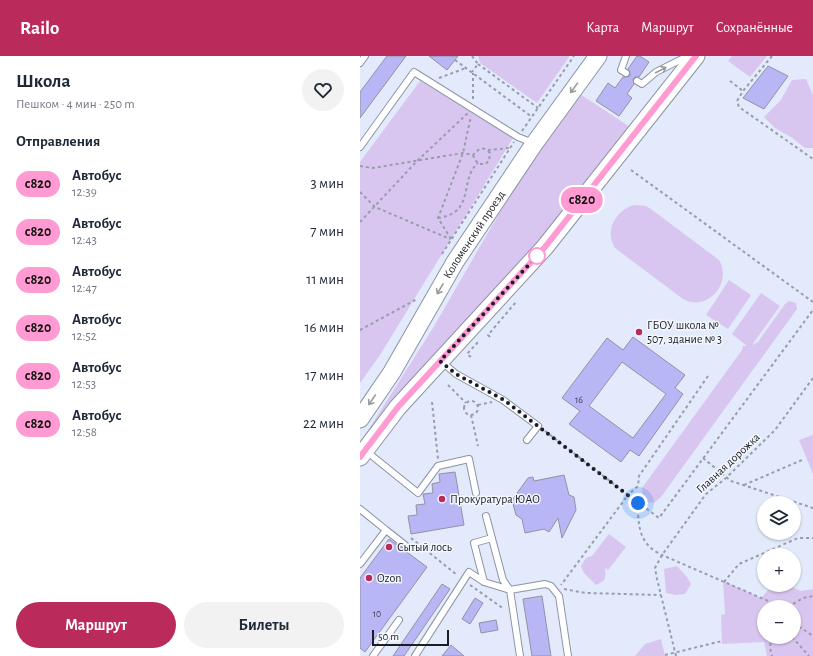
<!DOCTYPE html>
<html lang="ru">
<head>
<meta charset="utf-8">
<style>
	:root { --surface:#fff; --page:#f2f2f3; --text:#1f2937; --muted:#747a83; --accent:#ba2b5b }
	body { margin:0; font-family:"Alegreya Sans",sans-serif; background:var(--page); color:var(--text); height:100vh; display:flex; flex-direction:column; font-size:15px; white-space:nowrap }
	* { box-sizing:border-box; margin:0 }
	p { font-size:13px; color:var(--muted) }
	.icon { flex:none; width:22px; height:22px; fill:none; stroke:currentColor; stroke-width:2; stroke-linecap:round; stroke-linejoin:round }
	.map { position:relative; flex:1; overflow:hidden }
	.panel { display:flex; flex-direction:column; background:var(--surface); width:360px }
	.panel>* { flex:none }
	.badge { padding:0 8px; border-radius:13px; font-size:14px; line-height:26px }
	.fabs { position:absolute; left:397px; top:440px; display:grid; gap:8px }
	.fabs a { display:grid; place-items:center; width:44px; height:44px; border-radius:50%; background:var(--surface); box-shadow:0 1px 3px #0004; font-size:20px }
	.scale { position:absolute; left:12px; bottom:10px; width:77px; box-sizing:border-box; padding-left:4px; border:2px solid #1b1e24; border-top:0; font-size:11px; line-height:14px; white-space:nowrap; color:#1b1e24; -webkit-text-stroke:3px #f4f7fe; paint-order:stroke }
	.you { position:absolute; width:20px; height:20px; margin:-10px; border:3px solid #fff; border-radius:50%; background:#1a73e8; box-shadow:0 0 0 6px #1a73e833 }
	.map>.badge { position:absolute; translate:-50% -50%; box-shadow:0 0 0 2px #fff }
	h2 { padding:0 16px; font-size:15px; line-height:36px }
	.round { display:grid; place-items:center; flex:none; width:42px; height:42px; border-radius:21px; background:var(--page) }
	.summary { display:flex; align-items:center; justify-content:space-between; height:68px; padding:0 16px }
	h1 { font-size:19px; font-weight:700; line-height:30px }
	.button { display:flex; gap:8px; margin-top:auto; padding:8px 16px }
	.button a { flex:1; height:46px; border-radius:24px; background:var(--accent); color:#fff; font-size:16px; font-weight:700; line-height:46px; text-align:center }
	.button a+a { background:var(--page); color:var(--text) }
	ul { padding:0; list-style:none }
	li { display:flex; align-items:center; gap:12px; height:48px; padding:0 16px }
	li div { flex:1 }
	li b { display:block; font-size:15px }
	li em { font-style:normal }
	li .badge { min-width:44px; font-weight:700; text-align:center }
	header { display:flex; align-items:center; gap:24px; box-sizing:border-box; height:56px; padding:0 20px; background:var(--accent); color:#fff }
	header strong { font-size:19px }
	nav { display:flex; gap:22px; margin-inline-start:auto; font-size:14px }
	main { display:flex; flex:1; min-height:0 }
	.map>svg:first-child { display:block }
	.green { fill:#d9c6f0; fill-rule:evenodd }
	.building { fill:#b9b6f5; stroke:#9292a3; fill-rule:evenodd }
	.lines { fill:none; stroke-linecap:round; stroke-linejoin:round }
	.service-casing { stroke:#8c94a4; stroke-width:8 }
	.secondary-casing { stroke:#8c94a4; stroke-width:19 }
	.path { stroke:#979daa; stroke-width:2; stroke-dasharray:3 3; stroke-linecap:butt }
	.service { stroke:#fff; stroke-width:6 }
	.secondary { stroke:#fff; stroke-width:17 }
	.oneway { stroke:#989a9c }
	.line-casing { stroke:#fff; stroke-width:9 }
	.line { stroke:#ff9ad2; stroke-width:6 }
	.walk { stroke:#1b1e24; stroke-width:4; stroke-dasharray:0 7.2 }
	.stop-dot { fill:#fff; stroke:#ff9ad2; stroke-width:2 }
	.poi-dot { fill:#ba2b5b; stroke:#f4f7fe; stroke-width:1.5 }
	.labels { text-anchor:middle; stroke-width:3; stroke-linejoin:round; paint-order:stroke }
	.number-label { font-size:10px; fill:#424458 }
	.street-label { font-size:12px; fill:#1b1e24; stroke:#f4f7fe }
	.poi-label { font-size:12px; fill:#1b1e24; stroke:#f4f7fe; text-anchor:start }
</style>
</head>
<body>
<header>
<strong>Railo</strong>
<nav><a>Карта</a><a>Маршрут</a><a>Сохранённые</a></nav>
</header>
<main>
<section class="panel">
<div class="summary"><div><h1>Школа</h1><p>Пешком · 4 мин · 250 m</p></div><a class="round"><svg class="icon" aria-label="heart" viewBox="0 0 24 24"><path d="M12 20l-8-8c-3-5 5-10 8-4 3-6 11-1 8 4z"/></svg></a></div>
<h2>Отправления</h2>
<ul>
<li><span class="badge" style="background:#ff9ad2;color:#111">с820</span><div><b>Автобус</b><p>12:39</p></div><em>3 мин</em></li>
<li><span class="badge" style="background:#ff9ad2;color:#111">с820</span><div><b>Автобус</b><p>12:43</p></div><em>7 мин</em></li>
<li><span class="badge" style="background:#ff9ad2;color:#111">с820</span><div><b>Автобус</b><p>12:47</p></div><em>11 мин</em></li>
<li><span class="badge" style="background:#ff9ad2;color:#111">с820</span><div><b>Автобус</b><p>12:52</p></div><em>16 мин</em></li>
<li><span class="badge" style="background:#ff9ad2;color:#111">с820</span><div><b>Автобус</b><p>12:53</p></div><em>17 мин</em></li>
<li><span class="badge" style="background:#ff9ad2;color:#111">с820</span><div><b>Автобус</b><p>12:58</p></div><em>22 мин</em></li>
</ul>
<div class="button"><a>Маршрут</a><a>Билеты</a></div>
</section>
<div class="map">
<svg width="453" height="600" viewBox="0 0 453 600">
	<rect width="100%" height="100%" fill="#e2eafc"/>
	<path class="green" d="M118,0H209V1L177,47L120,7Z
		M372,0H407L390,21L368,5Z
		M446,23L453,39V92H445L431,81L415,72L404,61L421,44L432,24Z
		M60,25L153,82L20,299L0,327V106Z
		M220,38L270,71L173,191L0,387L73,272L152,135Z
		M274,149L286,150L291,153L359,204C373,227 347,257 323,243L255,192C244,175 256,154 274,149Z
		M369,224L391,239L368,273L346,259Z
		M401,237L420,250L392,289L398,286L425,248L429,245L436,247L437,253L301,441L294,447L286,446L283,441L282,432L382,294L383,290H387L372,278Z
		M453,379V418L439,384Z
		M249,478L266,491L248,514L245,512C246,523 246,524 236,529C230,522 223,519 221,510L226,502L232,500Z
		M317,510L327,521L331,528L325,538L316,539L306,537L304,513Z
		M363,525L401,542L413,529H427L441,535L453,533V600H407L404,586L362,588L361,559L365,558ZM404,551H434V581H404Z
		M301,583L305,600H275L285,588Z"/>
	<path class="building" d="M27,0H46L0,62V36Z
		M69,0H98L87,14Z
		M277,0H280L289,6L279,21H275L273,23L274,28L267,38L272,42L259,60L236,45L248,27L255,32L263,21H266L270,20V17L268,13Z
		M408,10L428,20L404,53L383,42Z
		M273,281L325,319L315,332L323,338L279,400L270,394L261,406L209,368L220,355L202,342L247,282L263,294ZM262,306L306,338L273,382L229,350Z
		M95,416L104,469L51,478L48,460L57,459L56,449L65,448L63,438L73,437L72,428L80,426L79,418Z
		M204,419L209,439L214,441L216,454L202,482L198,462L189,476L184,473L165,477L162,463L156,459L152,444L168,422L173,421L174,425Z
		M29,483L67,511L5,596L0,592V522Z
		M82,528L90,533L44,600H33Z
		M182,540L191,600H172L163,543Z
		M115,542L123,547L110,568L102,563Z
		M136,564L138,574L121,577L119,567Z
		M91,589L104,600H82Z"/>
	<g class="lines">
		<g class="service-casing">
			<path id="service" d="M0,7L5,0
				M266,17L261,14L266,0
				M277,25L282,28L296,16L328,0
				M0,91L54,16L158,81L173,87
				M82,306L96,318L143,344L178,370L167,384
				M6,395L58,437L78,410L109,403L116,437
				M0,453L26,474L0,508
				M126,460L143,524L150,534L160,600
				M26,474L45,489
				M124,526L114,487L132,482
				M13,600L39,564
				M55,600L109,516L124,526L150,534L185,528L191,530L199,540L208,600"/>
		</g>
		<g class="secondary-casing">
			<g id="secondary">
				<path id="s1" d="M0,363L32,316L95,206L174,88L238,0"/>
				<path d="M0,401L38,351L185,191L336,0"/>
			</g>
		</g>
		<path class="path" d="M112,0L118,8L112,16
			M412,0L383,35L377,45L379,51L453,103
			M95,4L172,61
			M118,8L178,52
			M79,22L106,12
			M370,25L383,35
			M113,43V17
			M162,75L214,0
			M113,99L115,104L119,108H125L129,105L130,97L127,94
			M0,110L13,112L103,97L113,99C117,95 121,90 127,94L150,92
			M271,114L453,246
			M0,136L15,151L90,183
			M78,162C83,161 89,160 93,157C111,147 102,120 118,107
			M0,166L57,105L108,57
			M91,183L78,162L103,97L111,60
			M82,198L154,86
			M0,274L57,243
			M130,281L128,279L156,246
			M111,301L107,298L119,285
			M348,320L279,420L278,430L268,439L299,462L453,254
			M88,329L106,347
			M104 352a7 7 0 1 1 14 0a7 7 0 1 1-14 0Z
			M72,346L78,403
			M118,349L132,346
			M111,359L118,390
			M185,375L268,439L201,529
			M343,402L371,425L453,452
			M384,429L442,404
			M278,447C278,463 278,481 291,492C294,495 299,497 302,499L422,551
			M51,482L97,519
			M364,526L379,508L438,482H453
			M110,529L144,553
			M204,533L226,537L301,539
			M428,551L443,542L453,540
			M434,567L453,580
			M411,581L410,592L412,600
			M432,581L449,600
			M305,599L362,585
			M316,600L297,523L295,512L302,499L346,438L366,422L415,374L453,322"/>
		<use href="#service" class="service"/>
		<use href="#secondary" class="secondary"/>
	</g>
	<defs><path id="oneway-shaft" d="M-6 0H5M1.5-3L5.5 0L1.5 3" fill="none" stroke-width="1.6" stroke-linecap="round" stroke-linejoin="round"/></defs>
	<g class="oneway">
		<use href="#oneway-shaft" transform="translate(301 14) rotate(-28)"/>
		<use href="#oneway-shaft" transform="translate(214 32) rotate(126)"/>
		<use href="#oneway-shaft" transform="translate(80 233) rotate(120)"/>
		<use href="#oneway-shaft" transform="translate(12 344) rotate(124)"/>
	</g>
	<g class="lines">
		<g class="line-casing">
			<path id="line" d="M0,401L38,351L185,191L336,0"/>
		</g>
		<use href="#line" class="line"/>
		<path class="walk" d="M177,200L80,305L96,318L144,344L278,447"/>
	</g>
	<circle class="stop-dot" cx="177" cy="200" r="8"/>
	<g class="poi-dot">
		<circle cx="279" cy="276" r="4"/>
		<circle cx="82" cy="443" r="4"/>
		<circle cx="29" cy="491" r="4"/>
		<circle cx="9" cy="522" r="4"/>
	</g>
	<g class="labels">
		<g class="number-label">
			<text x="219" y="347">16</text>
			<text x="17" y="561">10</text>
		</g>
		<g class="street-label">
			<text dy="4" stroke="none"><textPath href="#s1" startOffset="217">Коломенский проезд</textPath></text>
			<text transform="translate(368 407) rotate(-43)" y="4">Главная дорожка</text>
		</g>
		<g class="poi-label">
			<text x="287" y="273">ГБОУ школа №<tspan x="287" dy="14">507, здание № 3</tspan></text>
			<text x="90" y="447">Прокуратура ЮАО</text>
			<text x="37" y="495">Сытый лось</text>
			<text x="17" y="526">Ozon</text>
		</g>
	</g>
</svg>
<div class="fabs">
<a><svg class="icon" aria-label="layers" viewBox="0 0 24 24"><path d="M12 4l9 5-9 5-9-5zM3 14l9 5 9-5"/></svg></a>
<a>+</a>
<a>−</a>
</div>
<div class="scale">50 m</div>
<div class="you" style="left:278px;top:447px"></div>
<b class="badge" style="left:222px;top:144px;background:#ff9ad2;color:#111">с820</b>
</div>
</main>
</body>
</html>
